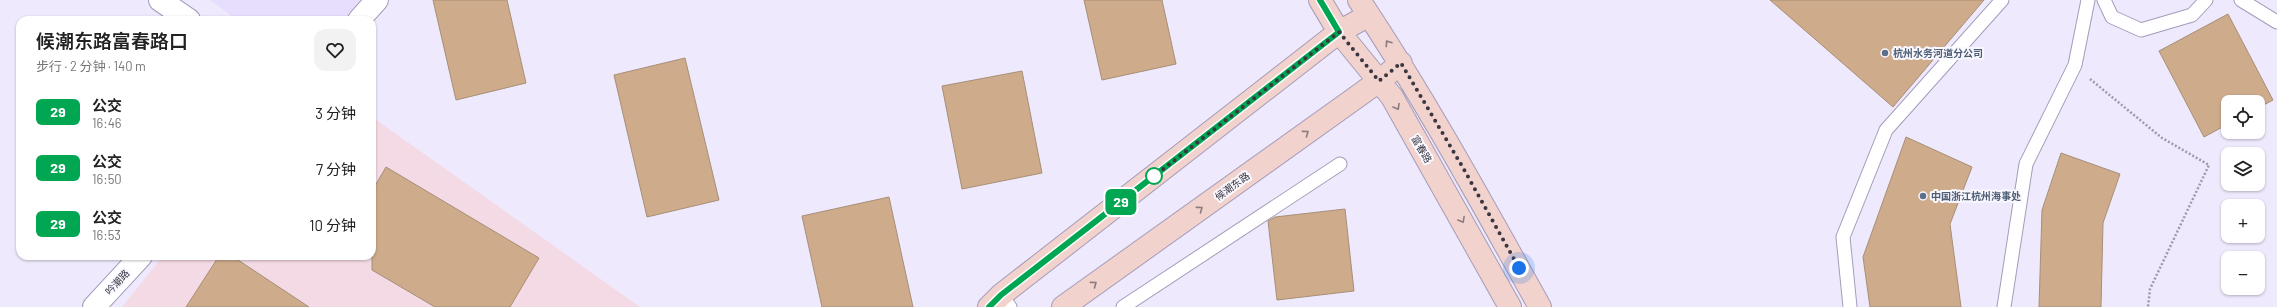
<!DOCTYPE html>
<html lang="zh">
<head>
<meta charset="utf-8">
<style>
	:root { --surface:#fff; --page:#f2f2f2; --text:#222; --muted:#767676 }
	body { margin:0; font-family:Barlow,"Noto Sans SC",sans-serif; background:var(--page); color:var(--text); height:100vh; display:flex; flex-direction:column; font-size:15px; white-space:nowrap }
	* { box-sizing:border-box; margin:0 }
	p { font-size:13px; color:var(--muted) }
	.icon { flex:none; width:22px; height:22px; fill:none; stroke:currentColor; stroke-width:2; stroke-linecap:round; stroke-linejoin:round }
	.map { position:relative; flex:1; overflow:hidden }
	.sheet { position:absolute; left:16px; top:16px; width:360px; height:244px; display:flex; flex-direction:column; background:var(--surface); border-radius:12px; box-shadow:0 1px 3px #0004 }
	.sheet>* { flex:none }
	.badge { padding:0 8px; border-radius:6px; font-size:14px; line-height:26px }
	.tools { position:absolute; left:2221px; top:95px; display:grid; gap:8px }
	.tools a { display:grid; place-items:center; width:44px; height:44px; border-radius:8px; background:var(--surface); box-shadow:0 1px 3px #0004; font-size:20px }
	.you { position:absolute; width:20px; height:20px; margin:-10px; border:3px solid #fff; border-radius:50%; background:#1a73e8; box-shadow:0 0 0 6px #1a73e833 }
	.map>.badge { position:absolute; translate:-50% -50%; box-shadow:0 0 0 2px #fff }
	.round { display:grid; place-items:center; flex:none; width:42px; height:42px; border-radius:12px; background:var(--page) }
	.head { display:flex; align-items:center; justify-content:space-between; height:68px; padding:0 20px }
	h1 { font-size:19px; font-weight:600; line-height:30px }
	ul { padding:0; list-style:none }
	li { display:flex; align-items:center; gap:12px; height:56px; padding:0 20px }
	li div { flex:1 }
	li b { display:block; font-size:15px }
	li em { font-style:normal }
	li .badge { min-width:44px; font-weight:700; text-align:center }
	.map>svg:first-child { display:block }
	.commercial { fill:#f3dae4 }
	.built { fill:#e7defe }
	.building { fill:#cdab8b; stroke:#a78f78 }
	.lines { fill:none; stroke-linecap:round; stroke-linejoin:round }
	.lane-casing { stroke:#a59cba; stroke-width:15 }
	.street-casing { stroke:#a59cba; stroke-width:24 }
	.secondary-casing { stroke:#a59cba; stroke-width:24 }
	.path { stroke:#9e9aaa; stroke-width:2.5; stroke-dasharray:2 2; stroke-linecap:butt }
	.lane { stroke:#fff; stroke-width:13 }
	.street { stroke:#fff; stroke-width:22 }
	.secondary { stroke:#f2d2cc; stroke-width:22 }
	.oneway { stroke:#8c7c80 }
	.line-casing { stroke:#fff; stroke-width:9 }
	.line { stroke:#00a651; stroke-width:6 }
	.walk { stroke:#393642; stroke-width:4; stroke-dasharray:0 7.2 }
	.service-dot { fill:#5c6f8a; stroke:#faf8ff; stroke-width:1.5 }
	.stop-dot { fill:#fff; stroke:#00a651; stroke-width:2 }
	.labels { text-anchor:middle; stroke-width:4; stroke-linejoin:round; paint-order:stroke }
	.service-label { font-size:10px; font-weight:bold; fill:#4e5e75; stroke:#faf8ff; text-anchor:start }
	.street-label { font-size:10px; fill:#393642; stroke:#faf8ff }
</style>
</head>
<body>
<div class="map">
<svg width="2277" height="307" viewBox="0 0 2277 307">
	<rect width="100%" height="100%" fill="#eee9fc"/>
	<path class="commercial" d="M372,117L640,307H122L163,256H372Z"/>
	<path class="built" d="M210,0H364L350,20H237Z"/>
	<path class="building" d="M433,0H507L526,83L456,100Z
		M1084,0H1162L1176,64L1102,80Z
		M1770,0H1984L1893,107Z
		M2228,14L2273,100L2258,108V102H2228V124L2204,137L2159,51Z
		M685,58L719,200L647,217L614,75Z
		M1022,71L1042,173L962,189L942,86Z
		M1906,137L1972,167L1950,224L1961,307H1870L1863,257Z
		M2061,153L2120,174L2103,223L2101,307H2039L2042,210Z
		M386,167L539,258L510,307H435L372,270V191Z
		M889,197L913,307H822L802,216Z
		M1345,209L1354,291L1277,300L1268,221L1275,217Z
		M219,256H232L309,307H186Z"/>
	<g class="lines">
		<g class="lane-casing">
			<path id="lane" d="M2104,0L2112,17L2141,30L2192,15L2206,0
				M2241,0L2277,22
				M1001,295L1010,307
				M1123,307L1340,164
				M1850,307L1843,237L1886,130L2002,0
				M2004,307L2026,164L2075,65L2088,0"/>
		</g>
		<g class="street-casing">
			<path id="street" d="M160,0L189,20
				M359,20L377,0
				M94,307L141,256"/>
		</g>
		<g class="secondary-casing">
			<path id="secondary" d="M1320,0L1339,32L1392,97L1510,307
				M1359,0C1425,99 1482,203 1540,307
				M989,307L1001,295L1339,32L1369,15
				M1063,307L1379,81L1401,63"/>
		</g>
		<path class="path" d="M2090,79L2162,138L2209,165L2150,289L2148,307"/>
		<use href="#lane" class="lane"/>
		<use href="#street" class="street"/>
		<use href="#secondary" class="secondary"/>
	</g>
	<defs><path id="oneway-chevron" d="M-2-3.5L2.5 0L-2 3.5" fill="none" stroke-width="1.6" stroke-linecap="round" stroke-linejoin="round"/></defs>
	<g class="oneway">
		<use href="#oneway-chevron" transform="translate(1388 43) rotate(-124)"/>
		<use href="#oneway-chevron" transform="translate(1397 107) rotate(60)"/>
		<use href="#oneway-chevron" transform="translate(1306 133) rotate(-36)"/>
		<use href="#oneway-chevron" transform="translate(1200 209) rotate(-36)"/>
		<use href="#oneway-chevron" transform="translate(1462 220) rotate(61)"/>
		<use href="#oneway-chevron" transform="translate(1094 284) rotate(-36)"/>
	</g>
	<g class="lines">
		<g class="line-casing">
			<path id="line" d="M989,307L1001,295L1339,32L1320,0"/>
		</g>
		<use href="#line" class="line"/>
		<path class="walk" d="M1154,176L1153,177L1339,32L1379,81L1401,63L1462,166L1519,268"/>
	</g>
	<g class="service-dot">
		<circle cx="1885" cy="53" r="4"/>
		<circle cx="1923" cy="196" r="4"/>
	</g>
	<circle class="stop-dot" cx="1154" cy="176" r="8"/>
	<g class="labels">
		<g class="service-label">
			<text x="1893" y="57">杭州水务河道分公司</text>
			<text x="1931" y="200">中国浙江杭州海事处</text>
		</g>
		<g class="street-label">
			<text transform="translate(1422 149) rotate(60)" y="4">富春路</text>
			<text transform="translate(1232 186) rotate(-36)" y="4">候潮东路</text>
			<text transform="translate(117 282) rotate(-47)" y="4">吟潮路</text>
		</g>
	</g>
</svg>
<div class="tools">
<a><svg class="icon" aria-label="locate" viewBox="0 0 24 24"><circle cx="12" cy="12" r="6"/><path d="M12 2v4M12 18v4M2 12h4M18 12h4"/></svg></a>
<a><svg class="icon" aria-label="layers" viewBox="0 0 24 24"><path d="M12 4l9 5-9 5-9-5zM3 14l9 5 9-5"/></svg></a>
<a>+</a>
<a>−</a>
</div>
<div class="you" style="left:1519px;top:268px"></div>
<b class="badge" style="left:1121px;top:202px;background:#00a651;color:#fff">29</b>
<section class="sheet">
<div class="head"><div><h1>候潮东路富春路口</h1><p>步行 · 2 分钟 · 140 m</p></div><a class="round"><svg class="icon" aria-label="heart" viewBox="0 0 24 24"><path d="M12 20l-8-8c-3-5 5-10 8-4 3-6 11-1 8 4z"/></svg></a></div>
<ul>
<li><span class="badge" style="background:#00a651;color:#fff">29</span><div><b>公交</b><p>16:46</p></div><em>3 分钟</em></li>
<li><span class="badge" style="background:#00a651;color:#fff">29</span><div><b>公交</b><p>16:50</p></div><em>7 分钟</em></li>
<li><span class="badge" style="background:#00a651;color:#fff">29</span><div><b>公交</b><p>16:53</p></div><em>10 分钟</em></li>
</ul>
</section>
</div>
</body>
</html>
